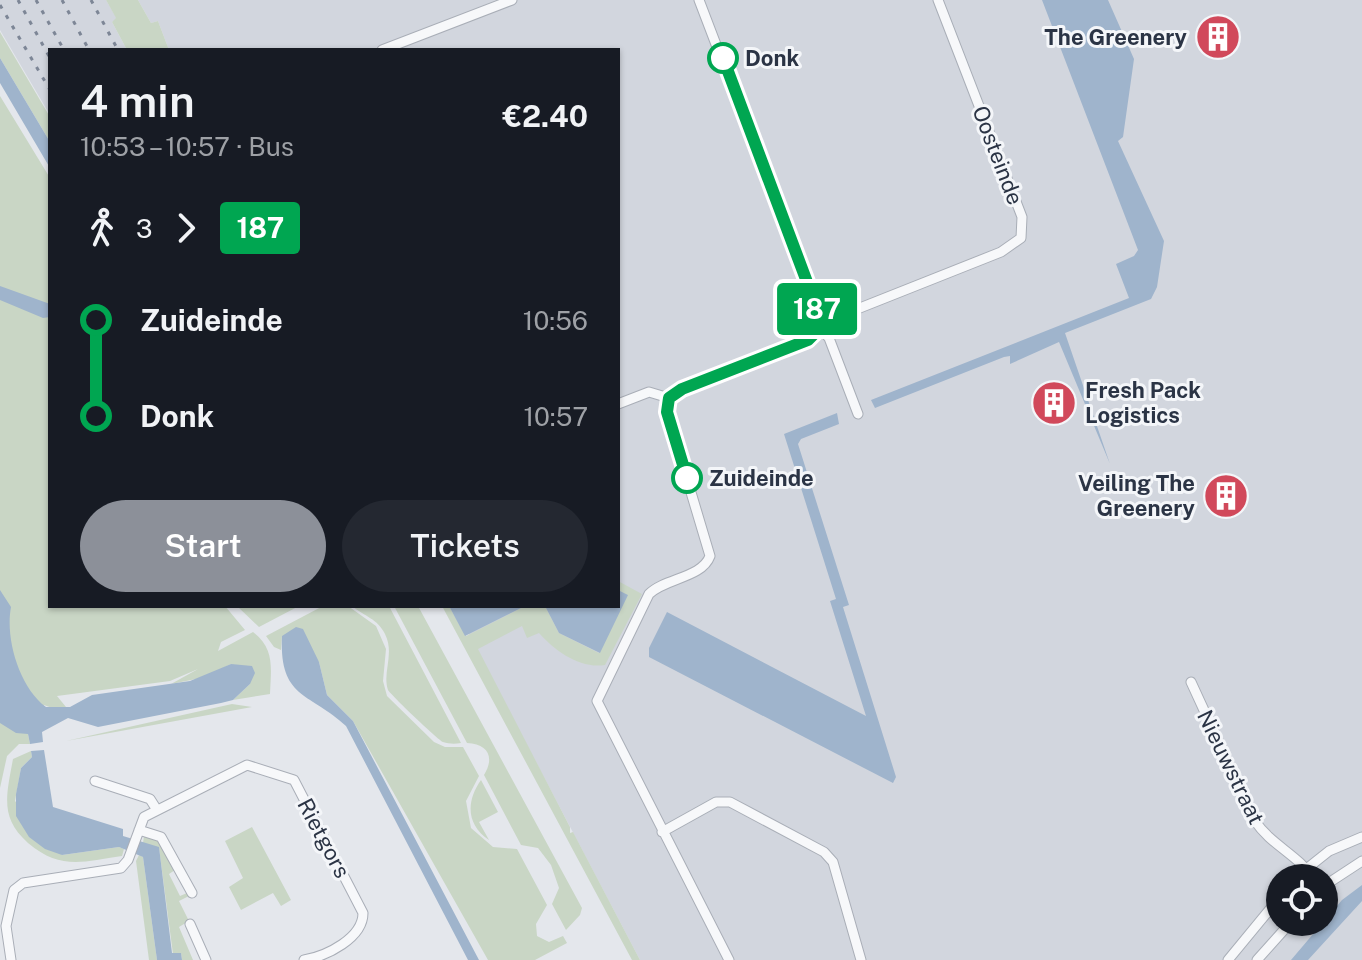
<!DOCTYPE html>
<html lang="en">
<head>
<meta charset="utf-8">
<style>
	:root { --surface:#171b24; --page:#242831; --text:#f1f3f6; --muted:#9ea1a6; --accent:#8c9099 }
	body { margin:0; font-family:"Public Sans",sans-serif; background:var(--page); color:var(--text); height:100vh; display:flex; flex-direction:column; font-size:30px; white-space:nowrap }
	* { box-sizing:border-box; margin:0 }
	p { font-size:26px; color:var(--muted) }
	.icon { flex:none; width:44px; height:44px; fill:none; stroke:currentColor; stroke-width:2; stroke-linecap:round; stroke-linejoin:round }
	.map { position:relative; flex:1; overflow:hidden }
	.side { position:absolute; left:48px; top:48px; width:572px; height:560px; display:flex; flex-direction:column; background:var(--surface); border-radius:0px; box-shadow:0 2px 6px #0004 }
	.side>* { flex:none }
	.badge { padding:0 16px; border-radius:6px; font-size:28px; line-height:52px }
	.controls { position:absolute; left:1266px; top:864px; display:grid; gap:16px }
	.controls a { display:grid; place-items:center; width:72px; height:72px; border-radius:50%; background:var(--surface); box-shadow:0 2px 6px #0004; font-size:40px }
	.map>.badge { position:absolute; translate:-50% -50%; box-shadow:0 0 0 4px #fff }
	.legs { display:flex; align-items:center; gap:12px; height:88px; padding:0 32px; font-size:26px }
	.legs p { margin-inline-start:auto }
	.headline { display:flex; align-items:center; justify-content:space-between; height:136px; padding:0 32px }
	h1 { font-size:44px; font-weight:600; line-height:60px }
	.action { display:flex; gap:16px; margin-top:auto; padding:16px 32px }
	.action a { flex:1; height:92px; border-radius:48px; background:var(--accent); color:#fff; font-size:32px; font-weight:600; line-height:92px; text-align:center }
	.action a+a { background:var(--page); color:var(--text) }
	ul { padding:0 32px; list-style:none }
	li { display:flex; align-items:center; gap:28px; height:96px; font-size:30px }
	li i { display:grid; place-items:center; width:12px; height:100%; margin:0 10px; background:currentColor }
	li i::after { content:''; width:20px; height:20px; margin:-10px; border:6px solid; border-radius:50%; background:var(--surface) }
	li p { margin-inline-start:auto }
	li:first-child i { background:linear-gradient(#0000 50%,currentColor 0) }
	li:last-child i { background:linear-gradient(currentColor 50%,#0000 0) }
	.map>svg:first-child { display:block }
	.built { fill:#d2d6de; fill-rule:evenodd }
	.green { fill:#c9d6c5 }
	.water { fill:#9fb4cc }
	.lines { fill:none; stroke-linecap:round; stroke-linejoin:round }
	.street-casing { stroke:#a9aeb7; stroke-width:11 }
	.street { stroke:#f7f8fa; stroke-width:9 }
	.rail { stroke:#7d8696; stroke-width:3; stroke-dasharray:4 8; stroke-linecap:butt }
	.line-1-casing { stroke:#fff; stroke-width:18 }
	.line-1 { stroke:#00a651; stroke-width:12 }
	.stop-1-dot { fill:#fff; stroke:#00a651; stroke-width:4 }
	.labels { text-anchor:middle; stroke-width:6; stroke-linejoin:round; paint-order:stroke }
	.poi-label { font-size:22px; font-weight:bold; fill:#2b3445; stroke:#f4f6f9; text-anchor:end }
	.stop-label { font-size:22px; font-weight:bold; fill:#2b3445; stroke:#f4f6f9; text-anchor:start }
	.street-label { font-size:22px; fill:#2b3445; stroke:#f4f6f9 }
</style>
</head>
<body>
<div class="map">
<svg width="1362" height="960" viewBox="0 0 1362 960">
	<rect width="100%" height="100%" fill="#e4e7ec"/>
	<path class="built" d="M0,0H106L117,19L112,22L127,50H50V115L0,30Z
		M138,0H1362V960H640L454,606H618V50H169L158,21L151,23ZM1280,878H1324V922H1280Z"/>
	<path class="green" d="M106,0H138L151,23L158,21L169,50H127L112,22L116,18Z
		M0,32L50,117V142L0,58Z
		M0,96L50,178V606H225L245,630L221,642L218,651L253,632C275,649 271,668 270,694L233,700L250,684L231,664L206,677L171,684L198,669L170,681L57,696L66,707L55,709L44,705L28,734L30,744H19L7,756L0,788Z
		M618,581L642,594L605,665C580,669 555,651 539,633L527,638L522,626L478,649L570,827V833L573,832L640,960H632L442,606H449L466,636L525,606H545L559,633L599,653L627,595L618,590Z
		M237,606H299L259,627Z
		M323,606H348L376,626L386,649L383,681L387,696L434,742L445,747H463L479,776L466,801L471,828L493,847L517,849L547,905L536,924L537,936L549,942L563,936L567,943L535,960H488L353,721L327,695L319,662L282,636L281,650L274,647L266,636Z
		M352,606H389L461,743C455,744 449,744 443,742C438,740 390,694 388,690C382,672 395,654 385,634C378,619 364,616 352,606Z
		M394,606H418L582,908L580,915L566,930L552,904L559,888L551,865L538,848L521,845L484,775C495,757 488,744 467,743Z
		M232,704L252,707L66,741Z
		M31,751L32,757L21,768L15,801L62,855L119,847L124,849L122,856C82,862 60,870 28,843C0,818 6,797 13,759Z
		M481,780L498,812L479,822L489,840C466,825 466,801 481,780Z
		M252,827L291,900L281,906L273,893L241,910L229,887L243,878L225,841Z
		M144,836L159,840L175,870L169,874L180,896L187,893L189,896L179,901L189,921L179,927L193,960H182L181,953L173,954L159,848L143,843Z
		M139,855L143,857L157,960H149L136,861Z"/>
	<path class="water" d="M1042,0H1108L1134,59L1123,137L1118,141L1164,241L1157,287L1151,299L1065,333L1110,464L1059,342L1010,364V356L1004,357L875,408L871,400L1129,298L1116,264L1134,256L1138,250Z
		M0,58L50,142V168L0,83Z
		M0,286L50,304V317L43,318L0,300Z
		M837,413L839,424L801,439L798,444L849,605L843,607L896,777L893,783L649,657V648L667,612L866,716L830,601L836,599L784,434Z
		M0,590L11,607C5,638 19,687 46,707H70L92,695L190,681L231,664L252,666L255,673L250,684L233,700L221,703L98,727L68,718L42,732L43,742L30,744L28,734L16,733L0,723Z
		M618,590L628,595L600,653L559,633L545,606H618Z
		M449,606H525L465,636Z
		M296,627L303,629L319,662L327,695L353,721L479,960H468L346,726C309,692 279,699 282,636Z
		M44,750L53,807L123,829V836L159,847L172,953H181L182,960H157L143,857L119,847L62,855L45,849L29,837L16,816V794L21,768L32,757L31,751Z
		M1362,885V901L1308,960H1291L1342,900Z"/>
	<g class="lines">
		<g class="street-casing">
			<path id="street" d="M382,50L512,0
				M817,325L1001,252L1021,238L1022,217L938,0
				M817,325L829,338L858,414
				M669,398L667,412L710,556C702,578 665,578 649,594L597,701L729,960
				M669,398L682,389L808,340L814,334L819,314L699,0
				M618,404L649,392L669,398
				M1191,682L1255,821C1271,845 1298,855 1313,878
				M95,781L150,799L157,810
				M139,830L161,837L192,893
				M662,832L716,802H730L824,852L833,862L861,960
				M1295,878L1329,851L1362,837
				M1324,886L1362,861
				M190,924L206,960
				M11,960L6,926L14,890L23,883L121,868L128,860L144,817L247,765L294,780L363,913C363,938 327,956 304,960
				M1228,960L1280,897
				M1257,960L1291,922"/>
		</g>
		<use href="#street" class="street"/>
		<path class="rail" d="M18,0L50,58
			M36,0L64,50
			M62,0L89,50
			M91,0L118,50
			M0,5L50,90"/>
	</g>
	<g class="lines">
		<g class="line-1-casing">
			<path id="line-1" d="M687,478L667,412L669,398L682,389L808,340L814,334L819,314L723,58"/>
		</g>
		<use href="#line-1" class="line-1"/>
	</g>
	<defs>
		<g id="building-disc" transform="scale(2.3)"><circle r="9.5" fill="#d1495b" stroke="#f4f6f9"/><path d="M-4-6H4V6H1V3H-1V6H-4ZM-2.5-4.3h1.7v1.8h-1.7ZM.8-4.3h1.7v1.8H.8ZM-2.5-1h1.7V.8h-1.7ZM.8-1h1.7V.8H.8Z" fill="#fff"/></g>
	</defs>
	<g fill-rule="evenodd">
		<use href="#building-disc" x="1218" y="37"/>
		<use href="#building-disc" x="1054" y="403"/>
		<use href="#building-disc" x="1226" y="496"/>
	</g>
	<g class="stop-1-dot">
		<circle cx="723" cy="58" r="14"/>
		<circle cx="687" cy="478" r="14"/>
	</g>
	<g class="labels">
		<g class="poi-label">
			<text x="1187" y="45">The Greenery</text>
			<text x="1085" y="398" text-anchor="start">Fresh Pack<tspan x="1085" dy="25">Logistics</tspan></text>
			<text x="1195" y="491">Veiling The<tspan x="1195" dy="25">Greenery</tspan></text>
		</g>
		<g class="stop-label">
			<text x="745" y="66">Donk</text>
			<text x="709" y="486">Zuideinde</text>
		</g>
		<g class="street-label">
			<text transform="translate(998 155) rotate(69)" y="8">Oosteinde</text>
			<text transform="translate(1231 767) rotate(64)" y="8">Nieuwstraat</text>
			<text transform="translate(324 838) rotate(62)" y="8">Rietgors</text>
		</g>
	</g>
</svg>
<div class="controls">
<a><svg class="icon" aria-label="locate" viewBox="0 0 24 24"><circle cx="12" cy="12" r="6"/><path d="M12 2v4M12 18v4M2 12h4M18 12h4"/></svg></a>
</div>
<b class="badge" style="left:817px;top:309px;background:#00a651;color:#fff">187</b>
<section class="side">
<div class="headline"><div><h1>4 min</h1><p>10:53 – 10:57 · Bus</p></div><b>€2.40</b></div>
<div class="legs"><svg class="icon" aria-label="walk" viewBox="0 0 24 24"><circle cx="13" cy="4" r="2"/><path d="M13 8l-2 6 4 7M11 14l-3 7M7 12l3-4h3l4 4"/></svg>3<svg class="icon" aria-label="forward" viewBox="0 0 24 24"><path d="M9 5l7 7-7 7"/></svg><b class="badge" style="background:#00a651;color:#fff">187</b></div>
<ul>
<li><i style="color:#00a651"></i><b>Zuideinde</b><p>10:56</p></li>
<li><i style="color:#00a651"></i><b>Donk</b><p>10:57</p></li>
</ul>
<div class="action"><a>Start</a><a>Tickets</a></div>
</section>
</div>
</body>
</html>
